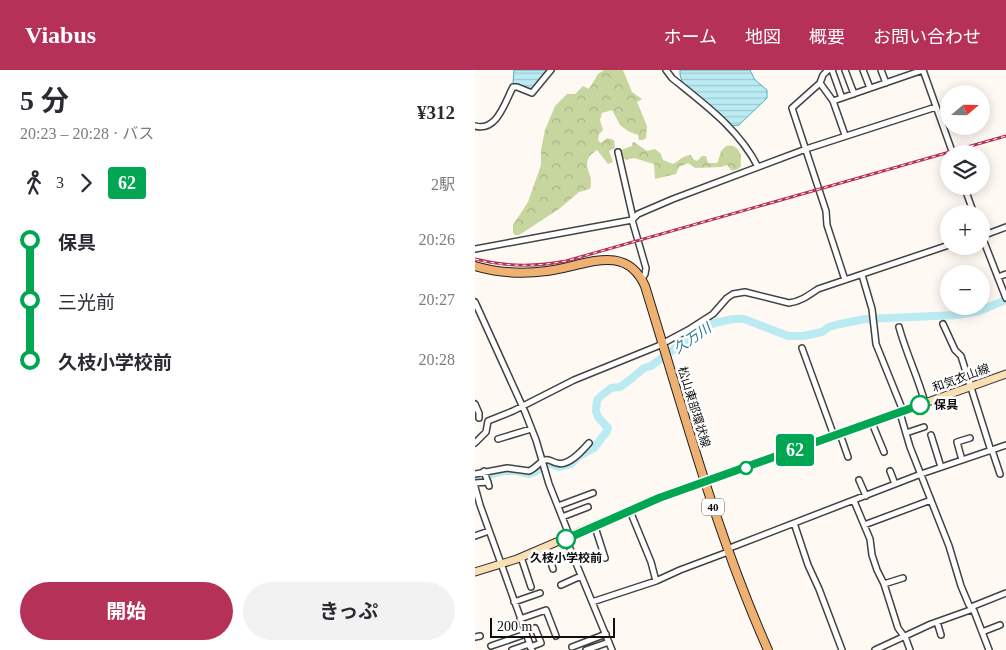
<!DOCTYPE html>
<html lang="ja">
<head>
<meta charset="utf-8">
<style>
	:root { --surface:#fff; --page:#f2f2f3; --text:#2b2b33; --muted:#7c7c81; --accent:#b63158 }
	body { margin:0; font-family:"Times New Roman","Noto Sans JP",serif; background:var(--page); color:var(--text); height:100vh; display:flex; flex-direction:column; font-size:19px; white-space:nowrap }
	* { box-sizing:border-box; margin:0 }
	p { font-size:16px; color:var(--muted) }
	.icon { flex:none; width:28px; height:28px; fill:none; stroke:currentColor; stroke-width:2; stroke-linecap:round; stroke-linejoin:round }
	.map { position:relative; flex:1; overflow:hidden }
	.sheet { display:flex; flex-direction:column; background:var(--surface); width:475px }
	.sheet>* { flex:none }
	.badge { padding:0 10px; border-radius:4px; font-size:18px; line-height:32px }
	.needle { width:32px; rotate:70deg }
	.fabs { position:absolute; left:465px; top:15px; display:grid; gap:10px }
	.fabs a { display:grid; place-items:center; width:50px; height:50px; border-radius:50%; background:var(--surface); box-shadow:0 2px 12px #0003; font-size:25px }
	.scale { position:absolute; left:15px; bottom:12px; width:125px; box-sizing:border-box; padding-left:5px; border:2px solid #0f0f0f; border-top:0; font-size:14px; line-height:18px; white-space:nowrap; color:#0f0f0f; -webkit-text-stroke:4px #fff; paint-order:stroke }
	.map>.badge { position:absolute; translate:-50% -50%; box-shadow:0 0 0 2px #fff }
	.legs { display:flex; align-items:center; gap:8px; height:55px; padding:0 20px; font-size:16px }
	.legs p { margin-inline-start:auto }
	.overview { display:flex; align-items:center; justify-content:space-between; height:85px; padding:0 20px }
	h1 { font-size:28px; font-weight:700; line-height:38px }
	.button { display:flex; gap:10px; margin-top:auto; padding:10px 20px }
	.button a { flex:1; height:58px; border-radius:30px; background:var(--accent); color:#fff; font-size:20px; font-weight:700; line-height:58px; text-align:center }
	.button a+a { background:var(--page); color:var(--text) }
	ul { padding:0 20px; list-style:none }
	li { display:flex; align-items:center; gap:18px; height:60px; font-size:19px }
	li i { display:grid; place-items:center; width:8px; height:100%; margin:0 6px; background:currentColor }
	li i::after { content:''; width:12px; height:12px; margin:-6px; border:4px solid; border-radius:50%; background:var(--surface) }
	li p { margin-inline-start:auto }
	li:first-child i { background:linear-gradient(#0000 50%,currentColor 0) }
	li:last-child i { background:linear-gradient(currentColor 50%,#0000 0) }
	header { display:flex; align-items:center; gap:30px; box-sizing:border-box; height:70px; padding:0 25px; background:var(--accent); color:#fff }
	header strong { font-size:24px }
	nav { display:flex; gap:28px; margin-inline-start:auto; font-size:18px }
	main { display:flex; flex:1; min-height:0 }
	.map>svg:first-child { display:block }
	.forest { fill:url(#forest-crowns) }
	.water { fill:url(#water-rules); stroke:#47b1c4 }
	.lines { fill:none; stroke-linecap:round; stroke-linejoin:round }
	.river { stroke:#bbebf2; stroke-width:8 }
	.street-casing { stroke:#424242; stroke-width:8 }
	.secondary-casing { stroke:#313131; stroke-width:9 }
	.primary-casing { stroke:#202020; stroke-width:10 }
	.street { stroke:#fff; stroke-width:5 }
	.secondary { stroke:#f9e0b3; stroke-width:7 }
	.primary { stroke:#eeb172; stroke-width:8 }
	.rail-casing { stroke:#b63158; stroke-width:3 }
	.rail { stroke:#fff; stroke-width:1; stroke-dasharray:4; stroke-linecap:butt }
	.line-1-casing { stroke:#fff; stroke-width:11 }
	.line-1 { stroke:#00a651; stroke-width:8 }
	.stop-1-dot { fill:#fff; stroke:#00a651; stroke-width:2.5 }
	.labels { text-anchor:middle; stroke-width:5; stroke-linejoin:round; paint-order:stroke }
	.shield { fill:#fff; stroke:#575757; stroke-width:1 }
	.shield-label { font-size:11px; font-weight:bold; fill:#0f0f0f }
	.street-label { font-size:12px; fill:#0f0f0f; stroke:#fff }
	.stop-label { font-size:12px; font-weight:bold; fill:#0f0f0f; stroke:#fff; text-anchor:start }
	.water-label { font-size:14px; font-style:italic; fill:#207c92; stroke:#fff }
</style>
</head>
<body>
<header>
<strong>Viabus</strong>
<nav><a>ホーム</a><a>地図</a><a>概要</a><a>お問い合わせ</a></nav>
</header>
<main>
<section class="sheet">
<div class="overview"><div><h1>5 分</h1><p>20:23 – 20:28 · バス</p></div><b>¥312</b></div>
<div class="legs"><svg class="icon" aria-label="walk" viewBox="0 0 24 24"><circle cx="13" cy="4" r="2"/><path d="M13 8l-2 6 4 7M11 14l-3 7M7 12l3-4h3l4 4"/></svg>3<svg class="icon" aria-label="forward" viewBox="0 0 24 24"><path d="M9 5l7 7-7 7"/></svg><b class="badge" style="background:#00a651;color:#fff">62</b><p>2駅</p></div>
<ul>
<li><i style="color:#00a651"></i><b>保具</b><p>20:26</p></li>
<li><i style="color:#00a651"></i><span>三光前</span><p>20:27</p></li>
<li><i style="color:#00a651"></i><b>久枝小学校前</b><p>20:28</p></li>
</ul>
<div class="button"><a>開始</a><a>きっぷ</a></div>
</section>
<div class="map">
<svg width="531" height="580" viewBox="0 0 531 580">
	<defs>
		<pattern id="forest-crowns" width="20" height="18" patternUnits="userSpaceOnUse" patternTransform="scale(1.25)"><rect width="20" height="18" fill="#c6d69e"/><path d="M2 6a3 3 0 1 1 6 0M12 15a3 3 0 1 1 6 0" fill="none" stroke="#a9b687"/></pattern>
		<pattern id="water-rules" width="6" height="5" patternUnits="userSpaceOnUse" patternTransform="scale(1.25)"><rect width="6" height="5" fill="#bbebf2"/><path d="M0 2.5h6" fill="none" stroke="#a0c8ce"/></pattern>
	</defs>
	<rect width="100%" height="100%" fill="#fef9f3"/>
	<path class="forest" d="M129,0H148L157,22L167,29L162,32L172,56L171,68L168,70H164L163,65L153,61L145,55L137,40L127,43L125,50L128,60L124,64L123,70L126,73L132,68L139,70L140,78L134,81L138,92L133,94L122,80C101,93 121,104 115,119L104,122L84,139L44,165H40L38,163V155L53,132L66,95V80L70,60L80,36L92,24H100L108,16L114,19L123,4Z
		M159,72L172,81L180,79L186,84L188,90L198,94C205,90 207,86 216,85L219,90L222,91L227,86H231L233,93H242C245,89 244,82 249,78C254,73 262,76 265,83C267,87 265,91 266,96L263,99L257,101L252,95L246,97L220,98L213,93L204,97L201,104L180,109L179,94L159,88L151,90L148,88L146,80L157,76V73Z"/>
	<path class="water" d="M39,0H73L57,21L38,13Z
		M205,0H275L280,10L292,20V28L264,55L256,56C253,52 250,48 246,44C232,34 203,20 205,0Z"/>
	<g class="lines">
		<path class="river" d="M0,409L29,401H42L54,404L60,402L73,393L84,397L96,394L104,386L119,378L132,361L133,358L123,347L121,341L122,330L126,326L136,318L145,317L156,309L169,298L176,296L206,274L239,253L258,249H269L313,266H328L347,262L354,257L365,254L390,249L482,245L504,241L531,230"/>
		<g class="street-casing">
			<path id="street" d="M191,0L197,8C229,34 264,59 283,97
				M353,0L348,5L345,13L317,38L351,141L352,155L370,210
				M357,0L367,28
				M370,0L379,24
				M388,0L395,18
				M406,0L411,13
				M448,0L478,84
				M345,13L358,31
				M0,56C22,62 30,32 38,17H42L57,23L76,0
				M370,65L358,31L448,0
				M143,82L158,148
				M489,116L499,144
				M506,164L531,228
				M507,166L531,157
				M0,179L157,150
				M387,205L397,239L401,274L428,341
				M523,207L531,204
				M167,209L170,204L171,198L157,150L163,144L198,129L331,79L461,37
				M0,232L50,342L61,370L74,414L95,467
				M468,254L480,280L486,286L516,381
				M424,257C431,283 443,307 450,333
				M327,278L359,366
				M0,334L4,343V348
				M425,343L435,377L474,476L486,516L494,535L499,541L514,580
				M397,353L409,382
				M431,363L449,357
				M365,364L373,387
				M456,365L466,397
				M23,369L56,359
				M0,373L11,362L13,351L38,341L99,310L183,276L213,260L238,244L252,228L258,224L270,222L314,233C325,232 334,225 343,219L474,175
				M517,380L525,404
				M487,390L482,372L495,368
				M9,401L14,416
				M415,401L420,414
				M0,404L32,398L54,401C60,399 64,392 70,390C75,389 77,392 82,393C93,397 107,381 114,373
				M384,410L391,426
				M0,413L13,412
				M0,417L5,435L57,580
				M379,431L395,469L397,485L402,500L409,514L423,558L431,569L435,580
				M83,436L118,423
				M155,441L176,492L181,511
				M87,447L113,437
				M319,453L333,495L344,519L367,580
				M389,455L456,430
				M120,457L130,488
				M0,466L14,461
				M91,469L137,580
				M71,477L78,499
				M252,479L446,404L531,375
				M46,487L56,517
				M409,514L428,508
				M86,515L106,506
				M39,532L65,523
				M117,532L181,511L205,500L253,482
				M496,537L531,523
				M45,549L71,540L81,566
				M462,552L466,565
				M507,562L525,555
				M0,567L5,566
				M16,576L51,564
				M55,577L66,573L60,558
				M97,577L131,564
				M37,580L54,574
				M111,580L134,572
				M400,580L456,554L498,539"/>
		</g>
		<g class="secondary-casing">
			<path id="secondary" d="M0,502L42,489L184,428L531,304"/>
		</g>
		<g class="primary-casing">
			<path id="primary" d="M0,196C23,203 48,204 72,201C108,197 150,171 170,216C208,339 241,463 293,580"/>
		</g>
		<use href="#street" class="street"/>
		<use href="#secondary" class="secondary"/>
		<use href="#primary" class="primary"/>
		<g class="rail-casing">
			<path id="rail" d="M0,189C31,197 60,197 91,191L531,66"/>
		</g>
		<use href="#rail" class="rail"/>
	</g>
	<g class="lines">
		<g class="line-1-casing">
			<path id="line-1" d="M91,469L184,428L445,335"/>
		</g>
		<use href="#line-1" class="line-1"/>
	</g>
	<g class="stop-1-dot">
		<circle cx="445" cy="335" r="9"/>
		<circle cx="271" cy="398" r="6"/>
		<circle cx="91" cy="469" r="9"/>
	</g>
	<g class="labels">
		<rect class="shield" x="227" y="428.5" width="22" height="17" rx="4"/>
		<g class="shield-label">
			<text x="238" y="441">40</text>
		</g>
		<g class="street-label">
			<text transform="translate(486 308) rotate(-20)" y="4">和気衣山線</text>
			<text transform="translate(219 337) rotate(73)" y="4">松山東部環状線</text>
		</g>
		<g class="stop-label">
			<text x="459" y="339">保具</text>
			<text x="91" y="492" text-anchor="middle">久枝小学校前</text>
		</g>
		<g class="water-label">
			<text transform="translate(217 268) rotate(-34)" y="5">久万川</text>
		</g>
	</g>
</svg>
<div class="fabs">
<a><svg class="needle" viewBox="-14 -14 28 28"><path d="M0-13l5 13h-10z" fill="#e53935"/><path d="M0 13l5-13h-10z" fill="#7c7c81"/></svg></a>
<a><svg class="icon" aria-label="layers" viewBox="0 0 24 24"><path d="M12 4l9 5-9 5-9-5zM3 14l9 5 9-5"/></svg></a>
<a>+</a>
<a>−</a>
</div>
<div class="scale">200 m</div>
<b class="badge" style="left:320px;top:380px;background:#00a651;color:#fff">62</b>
</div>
</main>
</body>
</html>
